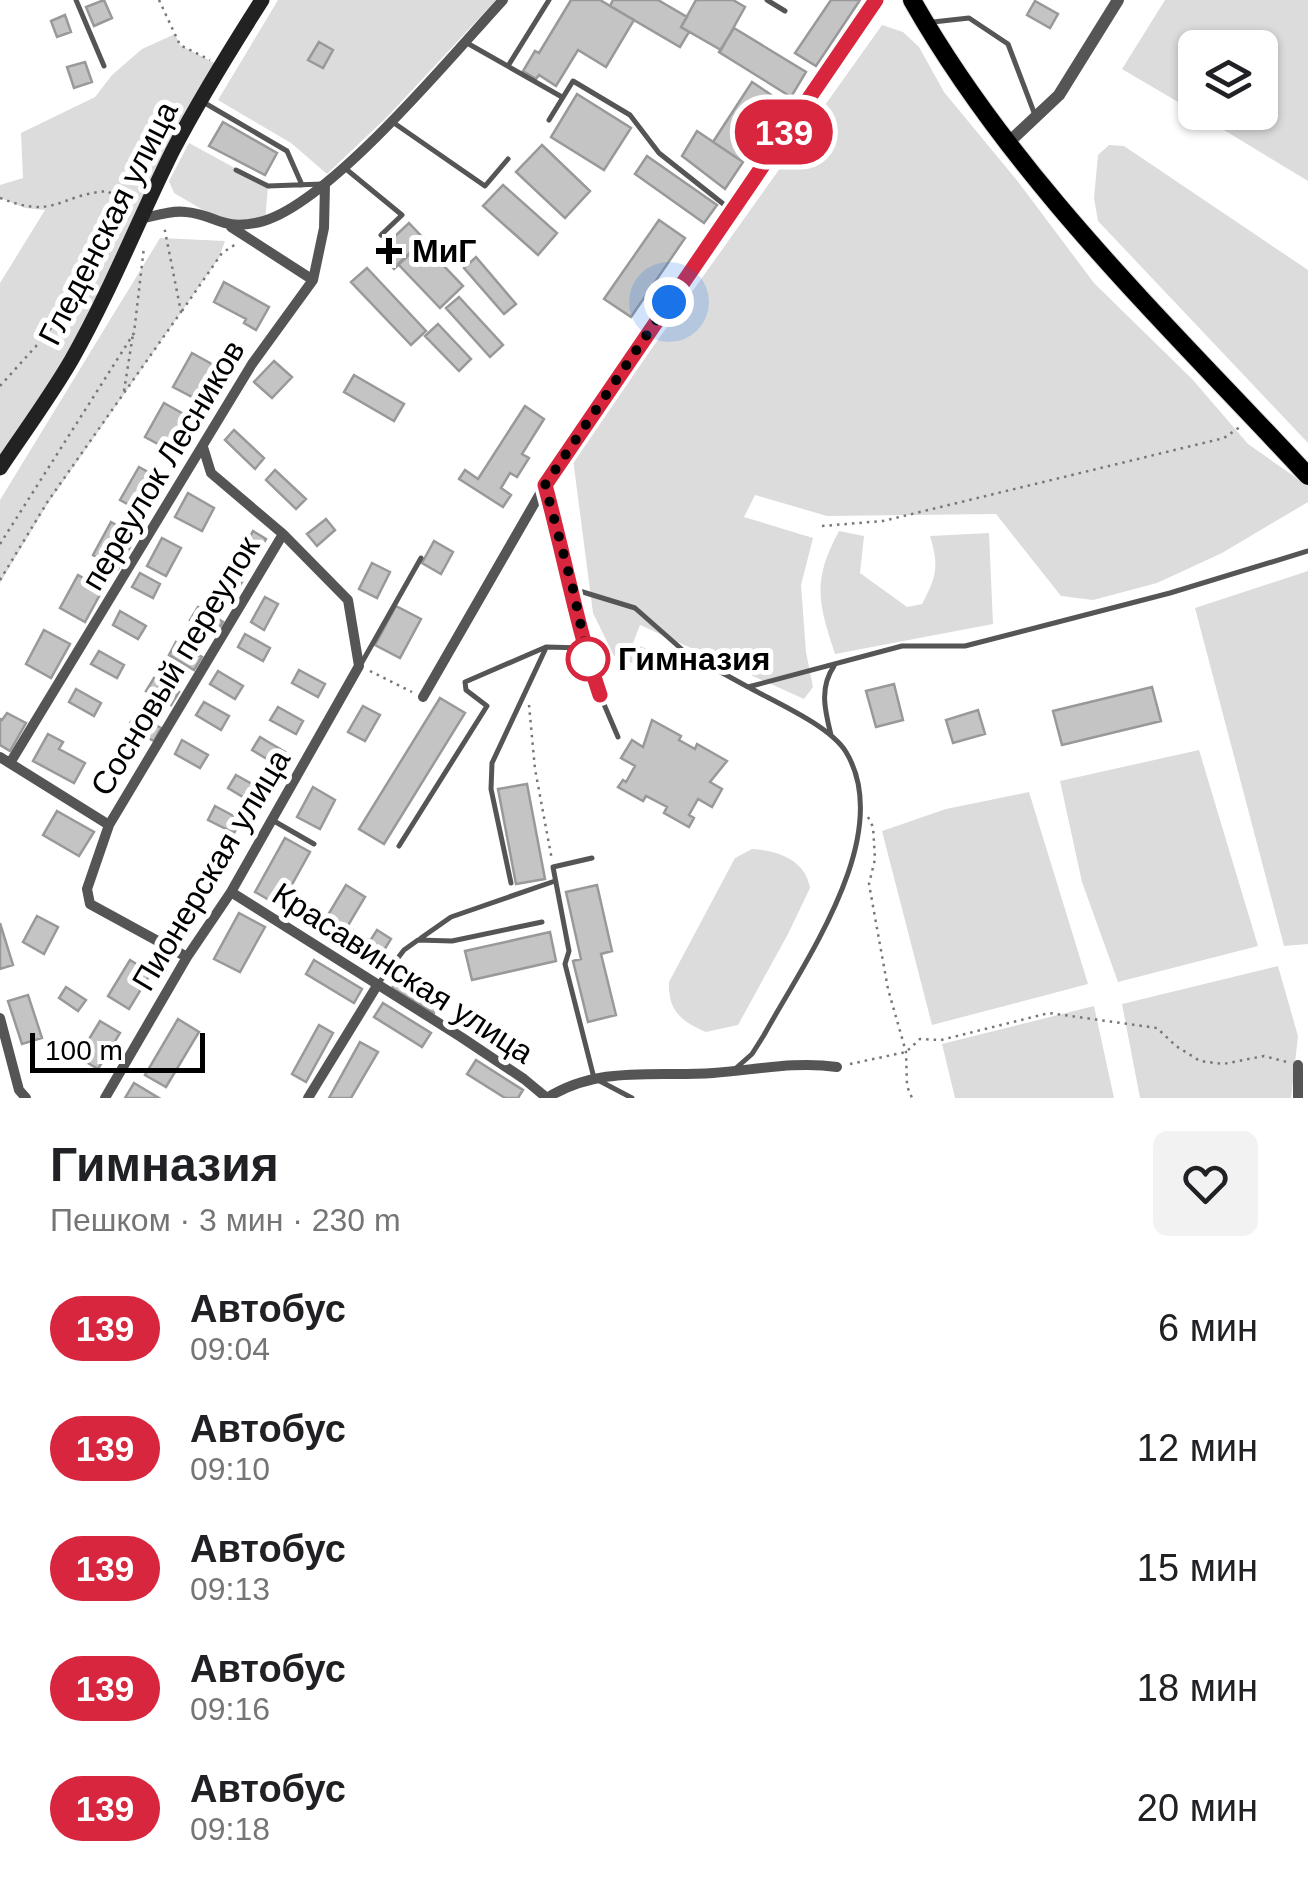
<!DOCTYPE html>
<html lang="ru">
<head>
<meta charset="utf-8">
<style>
	:root { --surface:#fff; --page:#f2f2f2; --text:#202124; --muted:#757577 }
	body { margin:0; font-family:Helvetica,sans-serif; background:var(--page); color:var(--text); height:100vh; display:flex; flex-direction:column; font-size:38px; white-space:nowrap }
	* { box-sizing:border-box; margin:0 }
	p { font-size:32px; color:var(--muted) }
	.icon { flex:none; width:55px; height:55px; fill:none; stroke:currentColor; stroke-width:2; stroke-linecap:round; stroke-linejoin:round }
	.map { position:relative; height:1098px; overflow:hidden }
	.panel { display:flex; flex-direction:column; background:var(--surface); flex:1 }
	.panel>* { flex:none }
	.badge { padding:0 20px; border-radius:32px; font-size:35px; line-height:65px }
	.controls { position:absolute; left:1178px; top:30px; display:grid; gap:20px }
	.controls a { display:grid; place-items:center; width:100px; height:100px; border-radius:15px; background:var(--surface); box-shadow:0 2px 8px #0004; font-size:50px }
	.scale { position:absolute; left:30px; bottom:25px; width:175px; box-sizing:border-box; padding-left:10px; border:5px solid #000; border-top:0; font-size:28px; line-height:35px; white-space:nowrap; color:#000; -webkit-text-stroke:8px #fff; paint-order:stroke }
	.you { position:absolute; width:50px; height:50px; margin:-25px; border:8px solid #fff; border-radius:50%; background:#1a73e8; box-shadow:0 0 0 15px #1a73e833 }
	.map>.badge { position:absolute; translate:-50% -50%; box-shadow:0 0 0 5px #fff }
	.round { display:grid; place-items:center; flex:none; width:105px; height:105px; border-radius:15px; background:var(--page) }
	.summary { display:flex; align-items:center; justify-content:space-between; height:170px; padding:0 50px }
	h1 { font-size:48px; font-weight:600; line-height:75px }
	ul { padding:0; list-style:none }
	li { display:flex; align-items:center; gap:30px; height:120px; padding:0 50px }
	li div { flex:1 }
	li b { display:block; font-size:38px }
	li em { font-style:normal }
	li .badge { min-width:110px; font-weight:700; text-align:center }
	.map>svg:first-child { display:block }
	.green { fill:#dcdcdc }
	.building { fill:#c4c4c4; stroke:#999; stroke-width:2.5 }
	.lines { fill:none; stroke-linecap:round; stroke-linejoin:round }
	.primary-casing { stroke:#dbdbdb; stroke-width:20 }
	.path { stroke:#777; stroke-width:2.5; stroke-dasharray:2.5 5; stroke-linecap:butt }
	.service { stroke:#555; stroke-width:5 }
	.minor { stroke:#555; stroke-width:10 }
	.tertiary { stroke:#555; stroke-width:12 }
	.secondary { stroke:#222; stroke-width:15 }
	.primary { stroke:#000; stroke-width:18 }
	.line-casing { stroke:#fff; stroke-width:22 }
	.line { stroke:#d7263d; stroke-width:15 }
	.walk { stroke:#000; stroke-width:10; stroke-dasharray:0 18 }
	.poi-dot { fill:#000; stroke:#fff; stroke-width:4 }
	.stop-dot { fill:#fff; stroke:#d7263d; stroke-width:5 }
	.labels { text-anchor:middle; stroke-width:10; stroke-linejoin:round; paint-order:stroke }
	.street-label { font-size:32px; fill:#000; stroke:#fff }
	.poi-label { font-size:32px; font-weight:bold; fill:#000; stroke:#fff; text-anchor:start }
	.stop-label { font-size:32px; font-weight:bold; fill:#000; stroke:#fff; text-anchor:start }
</style>
</head>
<body>
<div class="map">
<svg width="1308" height="1098" viewBox="0 0 1308 1098">
	<rect width="100%" height="100%" fill="#fff"/>
	<path class="green" d="M278,0H496L389,115L327,174L291,143L218,100Z
		M1165,0H1308V181L1196,113L1260,112V48H1195V112L1122,69Z
		M882,25L903,32L919,47L944,92L1019,183L1094,283L1193,380L1248,444L1308,486V502L1222,553L1157,583L1093,600L1061,596L996,514L827,516L755,495L744,517L813,538L801,585L806,652L813,687L804,699L640,625L633,643L679,663L662,675L614,656L593,613L573,459Z
		M175,34L180,45L220,66L130,245L0,468V283L45,210L25,208L0,198V185L23,178L21,133L95,97L112,75L142,49Z
		M189,143L268,186L265,221L230,226L174,193L169,181Z
		M1109,145L1124,146L1308,270V443L1098,221L1094,198L1098,155Z
		M160,238L225,241L219,258L47,505L0,583V500Z
		M839,531L864,536L860,573L907,607L922,604C937,576 939,566 930,536L989,533L993,624L835,654C818,602 812,581 839,531Z
		M1308,571V944L1284,946L1195,608Z
		M1199,750L1258,946L1118,982L1082,882L1060,781Z
		M1029,792L1088,984L932,1025L882,831L946,809Z
		M752,849C777,850 806,860 810,888L788,934L738,1025L706,1032C680,1021 668,1010 669,982L735,858Z
		M1278,966L1298,1036L1291,1098H1140L1122,1004Z
		M1094,1006L1114,1098H955L942,1044Z"/>
	<path class="building" d="M104,0L112,18L94,26L86,7Z
		M571,0H600L634,20L606,67L578,50L556,86L539,75L536,79L523,71L535,51L539,53Z
		M613,0H658L687,17L681,27L689,32L680,47L610,6Z
		M696,0H733L745,7L721,50L681,27Z
		M831,0H860L816,66L795,53Z
		M1035,1L1058,14L1050,28L1027,15Z
		M65,15L71,32L57,37L51,21Z
		M734,28L806,72L791,97L719,52Z
		M319,42L333,50L323,68L308,60Z
		M85,62L92,82L74,88L67,67Z
		M752,82L782,102L743,162L713,142Z
		M577,94L631,128L604,170L551,137Z
		M223,122L277,153L265,175L209,146Z
		M697,131L743,162L725,189L682,156Z
		M542,145L590,191L565,218L516,172Z
		M647,156L717,205L704,223L635,174Z
		M503,185L557,233L538,255L483,206Z
		M659,220L685,238L631,317L604,299Z
		M409,223L425,240L394,269L378,252Z
		M421,242L463,286L440,308L398,264Z
		M476,257L516,304L504,314L464,268Z
		M367,268L426,331L411,345L351,282Z
		M224,282L269,307L256,330L244,323L246,319L214,302Z
		M459,297L503,345L490,357L446,308Z
		M438,324L471,359L459,371L425,336Z
		M192,353L217,367L198,400L173,387Z
		M274,361L292,377L272,398L254,382Z
		M354,375L404,404L394,421L344,392Z
		M164,403L189,417L171,451L145,437Z
		M525,406L544,419L522,454L529,458L517,477L510,473L501,488L511,495L503,507L459,479L465,470L478,479Z
		M234,430L264,458L255,469L225,440Z
		M139,467L164,481L146,514L120,500Z
		M275,470L306,499L296,509L266,480Z
		M188,493L214,508L202,531L175,517Z
		M326,519L335,530L317,546L307,534Z
		M111,522L136,536L118,569L93,555Z
		M253,531L266,539L252,564L239,557Z
		M162,538L181,548L166,576L147,566Z
		M434,541L453,552L441,574L422,563Z
		M372,563L390,572L377,598L359,589Z
		M232,569L245,577L230,602L217,594Z
		M140,573L160,584L153,598L132,587Z
		M78,575L103,589L85,622L60,608Z
		M265,597L278,604L264,630L251,622Z
		M396,606L421,619L400,658L375,645Z
		M198,607L223,622L215,635L190,620Z
		M120,611L146,626L138,639L113,625Z
		M44,630L70,644L51,678L26,664Z
		M245,634L270,648L263,661L238,647Z
		M176,642L202,657L194,670L169,655Z
		M99,651L124,665L117,678L91,664Z
		M299,670L325,684L318,697L292,683Z
		M218,671L243,686L235,699L210,684Z
		M154,678L179,692L171,705L146,691Z
		M894,684L903,720L876,727L866,691Z
		M1152,687L1161,721L1062,745L1053,711Z
		M76,689L101,703L94,716L69,702Z
		M440,698L465,713L384,844L359,829Z
		M204,702L229,716L221,730L196,715Z
		M363,706L380,715L365,741L348,732Z
		M278,707L303,721L296,734L270,720Z
		M978,710L985,734L953,743L946,720Z
		M7,713L26,723L10,751L0,745V719L2,720Z
		M135,714L161,728L154,741L128,727Z
		M652,720L681,736L679,740L695,749L697,744L727,761L710,782L722,789L712,807L698,799L689,815L694,818L689,827L664,813L667,807L646,796L643,801L618,787L623,780L626,782L635,766L621,758L632,740L643,747Z
		M48,734L63,742L59,749L85,763L74,783L33,761Z
		M260,737L285,752L277,765L252,750Z
		M182,740L208,755L200,768L175,754Z
		M236,775L261,789L253,803L228,788Z
		M527,784L545,879L516,884L498,789Z
		M313,787L335,800L320,829L297,817Z
		M215,806L241,820L234,833L208,820Z
		M57,811L94,832L79,856L43,835Z
		M285,838L310,852L280,906L255,892Z
		M346,885L365,897L347,927L370,941L377,930L391,939L373,968L317,933Z
		M597,885L612,951L601,954L616,1015L588,1022L573,961L581,959L566,892Z
		M239,913L265,927L240,972L214,959Z
		M37,916L58,927L44,954L23,942Z
		M0,923L13,965L0,969Z
		M550,932L556,961L472,980L465,951Z
		M130,960L151,973L129,1009L108,996Z
		M314,960L362,989L354,1003L306,974Z
		M403,970L443,998L434,1013L392,988Z
		M66,987L86,1000L78,1011L59,998Z
		M28,995L42,1038L22,1044L8,1001Z
		M383,1003L431,1033L422,1047L374,1017Z
		M178,1019L199,1032L166,1087L145,1075Z
		M100,1021L120,1033L98,1069L78,1057Z
		M319,1025L333,1033L306,1082L292,1074Z
		M360,1042L378,1052L351,1098H329Z
		M476,1060L523,1090L518,1098H505L467,1074Z
		M134,1083L159,1098H125Z"/>
	<g class="lines">
		<g class="primary-casing">
			<path id="primary" d="M912,0C1014,180 1169,326 1308,476"/>
		</g>
		<path class="path" d="M159,0L180,45L210,60
			M0,198C56,220 57,195 108,191L131,211
			M182,311L222,253L236,244
			M0,386L47,334L86,275L109,253
			M124,391L133,334
			M822,526L883,521L1224,438L1240,427
			M0,544L134,333L144,247
			M0,580L48,501L181,312L164,226
			M370,671L412,692
			M529,705L535,769L552,860
			M868,817L873,827L875,859L869,884L888,989L906,1052L907,1086L912,1098
			M850,1064L906,1052L920,1039L941,1040L1049,1013L1157,1028L1176,1046L1200,1061L1223,1064L1264,1056L1287,1062"/>
		<path class="service" d="M76,0L104,66
			M767,0L785,11
			M933,22L969,18L1008,44L1035,115
			M467,43L562,97
			M508,66L549,0
			M203,102L287,151L302,185
			M549,120L573,81L630,115L659,153L731,210
			M394,123L485,186L508,159
			M346,169L402,215L381,235
			M236,170L268,186L322,184
			M573,589L635,608L686,653L748,687L902,646H965L1170,593L1308,551
			M361,664L421,558
			M600,695L618,737
			M831,735C825,711 819,688 834,666
			M274,821L314,844
			M399,846L487,706L466,690L465,682L546,647L584,648
			M592,858L553,867L569,951L565,964L594,1078L632,1098
			M511,883L491,789L492,763L545,650
			M421,938L451,917L555,881
			M378,984L404,950L418,940L452,941L542,922
			M735,1069L752,1054L764,1035C804,962 896,835 846,752C830,726 777,703 750,688"/>
		<path class="minor" d="M140,219C154,216 171,210 186,212C218,215 220,231 260,222C328,206 453,54 503,0
			M231,227L313,280
			M600,695C577,627 564,555 545,485L877,0
			M423,697L545,485
			M0,757L109,825L87,889L90,904L187,957
			M10,763L252,364L313,280L324,228L325,184
			M109,825L283,534
			M231,892L461,1037L524,1079L547,1098
			M0,1018L19,1090L26,1098
			M105,1098L187,957L231,892L359,666L348,600L283,534L211,473L203,447
			M308,1098L378,984
			M547,1098C599,1065 656,1077 713,1073C755,1070 795,1061 837,1067
			M1298,1098V1065"/>
		<path class="tertiary" d="M1009,142L1059,95L1118,0"/>
		<path class="secondary" d="M0,468C24,432 50,397 72,359C110,292 138,221 172,152C199,100 230,50 262,0"/>
		<use href="#primary" class="primary"/>
	</g>
	<g class="lines">
		<g class="line-casing">
			<path id="line" d="M600,695C577,627 564,555 545,485L876,0"/>
		</g>
		<use href="#line" class="line"/>
		<path class="walk" d="M588,659L573,589L545,485L669,302"/>
	</g>
	<path class="poi-dot" d="M384 236h10v10h10v10h-10v10h-10v-10h-10v-10h10z"/>
	<circle class="stop-dot" cx="588" cy="659" r="20"/>
	<g class="labels">
		<g class="street-label">
			<text transform="translate(108 223) rotate(-63)" y="11">Гледенская улица</text>
			<text transform="translate(163 465) rotate(-59)" y="11">переулок Лесников</text>
			<text transform="translate(175 666) rotate(-59)" y="11">Сосновый переулок</text>
			<text transform="translate(211 870) rotate(-59)" y="11">Пионерская улица</text>
			<text transform="translate(403 973) rotate(33)" y="11">Красавинская улица</text>
		</g>
		<g class="poi-label">
			<text x="412" y="262">МиГ</text>
		</g>
		<g class="stop-label">
			<text x="618" y="670">Гимназия</text>
		</g>
	</g>
</svg>
<div class="controls">
<a><svg class="icon" aria-label="layers" viewBox="0 0 24 24"><path d="M12 4l9 5-9 5-9-5zM3 14l9 5 9-5"/></svg></a>
</div>
<div class="scale">100 m</div>
<div class="you" style="left:669px;top:302px"></div>
<b class="badge" style="left:784px;top:132px;background:#d7263d;color:#fff">139</b>
</div>
<section class="panel">
<div class="summary"><div><h1>Гимназия</h1><p>Пешком · 3 мин · 230 m</p></div><a class="round"><svg class="icon" aria-label="heart" viewBox="0 0 24 24"><path d="M12 20l-8-8c-3-5 5-10 8-4 3-6 11-1 8 4z"/></svg></a></div>
<ul>
<li><span class="badge" style="background:#d7263d;color:#fff">139</span><div><b>Автобус</b><p>09:04</p></div><em>6 мин</em></li>
<li><span class="badge" style="background:#d7263d;color:#fff">139</span><div><b>Автобус</b><p>09:10</p></div><em>12 мин</em></li>
<li><span class="badge" style="background:#d7263d;color:#fff">139</span><div><b>Автобус</b><p>09:13</p></div><em>15 мин</em></li>
<li><span class="badge" style="background:#d7263d;color:#fff">139</span><div><b>Автобус</b><p>09:16</p></div><em>18 мин</em></li>
<li><span class="badge" style="background:#d7263d;color:#fff">139</span><div><b>Автобус</b><p>09:18</p></div><em>20 мин</em></li>
</ul>
</section>
</body>
</html>
